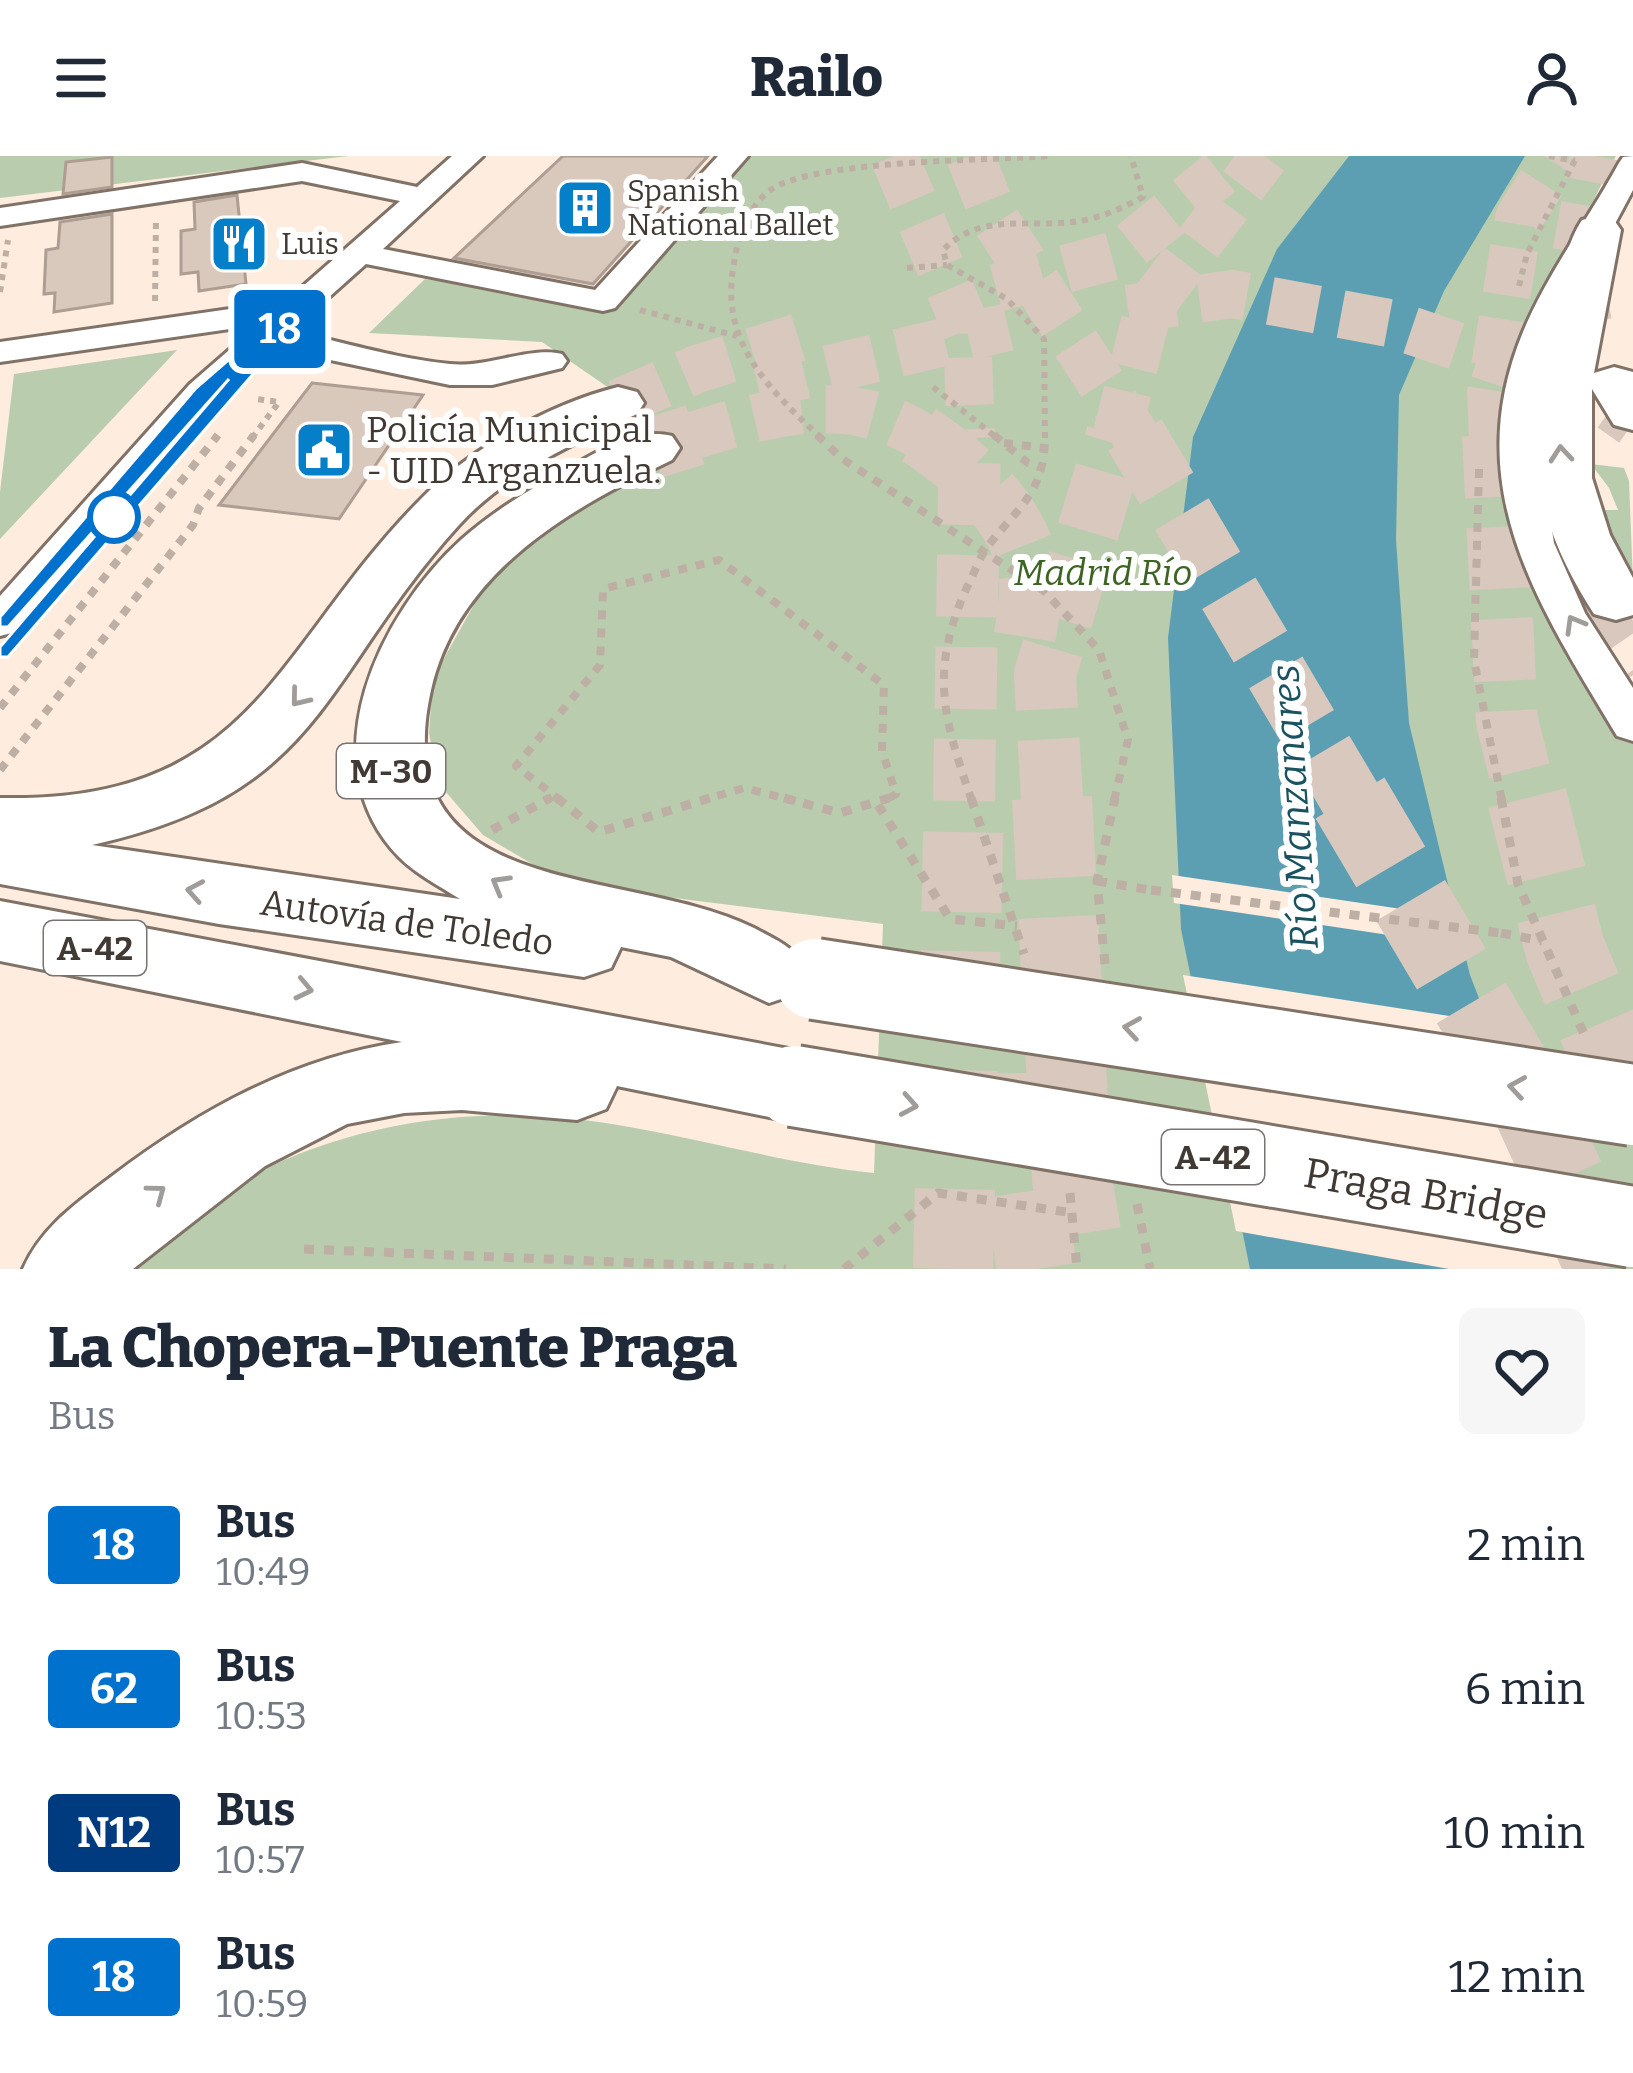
<!DOCTYPE html>
<html lang="en">
<head>
<meta charset="utf-8">
<style>
	:root { --surface:#fff; --page:#f6f6f7; --text:#1f2937; --muted:#747a83 }
	body { margin:0; font-family:Bitter,serif; background:var(--page); color:var(--text); height:100vh; display:flex; flex-direction:column; font-size:45px; white-space:nowrap }
	* { box-sizing:border-box; margin:0 }
	p { font-size:39px; color:var(--muted) }
	.icon { flex:none; width:66px; height:66px; fill:none; stroke:currentColor; stroke-width:2; stroke-linecap:round; stroke-linejoin:round }
	.map { position:relative; height:1113px; overflow:hidden }
	.sheet { display:flex; flex-direction:column; background:var(--surface); flex:1 }
	.sheet>* { flex:none }
	.badge { padding:0 24px; border-radius:9px; font-size:42px; line-height:78px }
	.map>.badge { position:absolute; translate:-50% -50%; box-shadow:0 0 0 6px #fff }
	.round { display:grid; place-items:center; flex:none; width:126px; height:126px; border-radius:18px; background:var(--page) }
	.summary { display:flex; align-items:center; justify-content:space-between; height:204px; padding:0 48px }
	h1 { font-size:57px; font-weight:800; line-height:90px }
	ul { padding:0; list-style:none }
	li { display:flex; align-items:center; gap:36px; height:144px; padding:0 48px }
	li div { flex:1 }
	li b { display:block; font-size:45px }
	li em { font-style:normal }
	li .badge { min-width:132px; font-weight:700; text-align:center }
	header { display:flex; justify-content:space-between; align-items:center; height:156px; padding:0 48px; background:var(--surface); font-size:54px; font-weight:800 }
	.map>svg:first-child { display:block }
	.green { fill:#b9cdae }
	.water { fill:#5d9fb2 }
	.pier { fill:#feecdf }
	.building { fill:#d9c8bc; stroke:#ae9d92; stroke-width:3 }
	.lines { fill:none; stroke-linecap:round; stroke-linejoin:round }
	.highway-tunnel-far2 { stroke:#d8c8bd; stroke-width:48; stroke-dasharray:48 24; stroke-linecap:butt }
	.highway-tunnel-far1 { stroke:#d8c8bd; stroke-width:62; stroke-dasharray:62 30; stroke-linecap:butt }
	.highway-tunnel { stroke:#d8c8bd; stroke-width:80; stroke-dasharray:80 39; stroke-linecap:butt }
	.minor-casing { stroke:#817267; stroke-width:6 }
	.highway-casing { stroke:#817267; stroke-width:6 }
	.path-far2 { stroke:#beafa5; stroke-width:6; stroke-dasharray:6 6; stroke-linecap:butt }
	.path-far1 { stroke:#beafa5; stroke-width:8; stroke-dasharray:9 9; stroke-linecap:butt }
	.path { stroke:#beafa5; stroke-width:9; stroke-dasharray:10 10; stroke-linecap:butt }
	.minor { fill:#fff; fill-rule:evenodd }
	.highway { fill:#fff; fill-rule:evenodd }
	.highway-bridge-casing { stroke:#817267; stroke-width:86; stroke-linecap:butt }
	.path-bridge { stroke:#beafa5; stroke-width:9; stroke-dasharray:10 10; stroke-linecap:butt }
	.highway-bridge { stroke:#fff; stroke-width:80 }
	.oneway { stroke:#a09c9a }
	.line { fill:#0072ce; stroke:#fff; stroke-width:3 }
	.stop-dot { fill:#fff; stroke:#0072ce; stroke-width:6 }
	.labels { text-anchor:middle; stroke-width:12; stroke-linejoin:round; paint-order:stroke }
	.far-poi-label { font-size:30px; fill:#403934; stroke:#fff; text-anchor:start }
	.shield { fill:#fff; stroke:#797471; stroke-width:3 }
	.shield-label { font-size:33px; font-weight:bold; fill:#403934 }
	.poi-label { font-size:36px; fill:#403934; stroke:#fff; text-anchor:start }
	.park-label { font-size:36px; font-style:italic; fill:#3e6423; stroke:#fff }
	.street-label { font-size:36px; fill:#403934; stroke:#fff }
	.water-label { font-size:39px; font-style:italic; fill:#195260; stroke:#fff }
	.near-street-label { font-size:42px; fill:#403934; stroke:#fff }
</style>
</head>
<body>
<header><svg class="icon" aria-label="menu" viewBox="0 0 24 24"><path d="M4 6h16M4 12h16M4 18h16"/></svg>Railo<svg class="icon" aria-label="person" viewBox="0 0 24 24"><circle cx="12" cy="8" r="4"/><path d="M4 21q1-7 8-7t8 7"/></svg></header>
<div class="map">
<svg width="1633" height="1113" viewBox="0 0 1633 1113">
	<rect width="100%" height="100%" fill="#feecdf"/>
	<path class="green" d="M0,0H348L0,42Z
		M717,0H1616L1543,143L1533,416L1633,586V1113H120C254,985 431,938 612,968C699,982 787,1008 874,1017L883,768L650,739L539,712L483,679L439,628L429,577L433,522L481,436L533,385L595,341L680,300L609,232L542,186L369,177L425,123L584,145Z
		M177,194L0,383V336L14,218Z
		M1591,308L1624,312L1629,325L1633,426L1602,354H1618L1609,332Z"/>
	<path class="water" d="M1349,0H1525L1444,135L1399,239L1396,384L1409,567L1470,819L1584,1113H1250L1181,773L1168,482L1193,281L1277,93Z"/>
	<path class="pier" d="M1172,719L1462,762L1469,791L1174,747Z
		M1183,819L1495,867L1590,1113H1449L1236,1075Z"/>
	<path class="building" d="M563,0H708L593,128L454,102Z
		M112,1V31L63,38L66,6Z
		M237,39L246,128L199,135L198,116L181,118V75L195,73L194,46Z
		M112,58V147L54,156L55,137L44,138L46,94L58,92L60,66Z
		M312,227L423,239L339,363L219,349Z"/>
	<g class="lines">
		<path class="highway-tunnel-far2" d="M894,0L967,174L971,282
			M970,0L996,65L1137,282
			M996,132L1120,98L1220,17
			M1128,153L1233,138L1389,167L1586,234L1633,267
			M1588,167L1575,104L1594,0
			M758,230L1008,171
			M618,247L697,213L803,180
			M685,282C766,257 847,232 924,282
			M1116,282L1148,153L1265,0
			M1493,282L1491,236L1519,62L1558,0"/>
		<path class="highway-tunnel-far1" d="M919,279C967,310 1027,364 1030,426C1032,451 1024,476 1022,501
			M1135,279L1352,645
			M1493,279L1507,565L1527,645
			M653,292L695,279
			M1536,359L1552,402L1633,519
			M964,645L970,279
			M1052,645L1045,518L1117,279"/>
		<path class="highway-tunnel" d="M1052,642L1072,1023L1087,1113
			M1350,642L1530,946L1606,1113
			M1527,642L1565,793L1633,954
			M1022,917V1016L1037,1113
			M953,1113L964,642"/>
		<g class="minor-casing">
			<path id="minor" d="M452,0H483L383,93L595,134L718,0H748L615,152L603,155L366,108L291,175C343,186 397,203 450,208C487,212 531,190 562,198L567,205L562,212L492,229H450L273,192L216,244L15,476L0,480V440L190,228L258,169L0,206V186L286,145L400,45L302,25L0,70V52L302,7L417,31Z
				M1633,0V34L1555,180L1546,213L1538,283L1554,387L1585,457L1633,532V585L1617,580C1540,451 1458,333 1523,176C1548,116 1588,64 1619,7L1623,1Z"/>
		</g>
		<g class="highway-casing">
			<path id="highway" d="M1598,60L1614,64L1621,74L1594,217L1614,211L1633,216V274L1614,269L1592,233V322L1610,379L1633,422V459L1616,464L1594,458C1524,348 1529,286 1553,163C1560,131 1564,91 1582,64Z
				M618,231L637,236L644,247L637,258C574,287 506,317 459,369C320,522 326,637 92,689L460,743C439,730 416,718 399,701C307,606 380,457 462,383C495,354 532,332 570,311C601,294 636,271 672,280L680,292L672,304C571,352 458,415 431,534C383,748 628,709 754,772C778,785 795,791 808,816L796,838L769,847L671,801L621,791L611,812L584,821L219,768L0,728V642C256,647 272,494 420,344C470,293 549,248 618,231Z
				M0,745L794,894L823,905L835,930L823,955L794,966L617,930L606,953L577,964L462,954L404,957L347,968L265,1010L133,1113H23C41,1072 75,1048 111,1021C198,955 293,902 402,886L0,805Z"/>
		</g>
		<path class="path-far2" d="M1549,0L1575,5
			M907,112L947,109
			M1519,130L1527,98L1577,0
			M0,136L8,84
			M155,145L156,64
			M640,154L737,180
			M933,231L997,282
			M252,282L279,246L256,243
			M821,282C770,234 721,188 733,113C737,84 745,52 772,33C815,4 994,4 1053,0
			M1045,282L1044,183L1007,143L947,109L943,94C981,55 1031,73 1080,65C1102,61 1123,52 1143,41L1131,0"/>
		<path class="path-far1" d="M817,279L841,302L1044,435L1099,494L1128,584L1114,645
			M994,279L1028,307L1045,313
			M1004,287L1045,292
			M1479,313L1474,504L1502,645
			M0,552L218,279
			M0,614L193,369L199,352L254,279
			M544,645L554,640
			M561,645L516,610L600,509L603,433L719,404L884,529L882,595L896,638L884,645
			M700,645L744,632L796,645
			M972,645C943,561 929,516 967,431C974,418 979,402 988,390C1020,349 1045,336 1045,279"/>
		<path class="path" d="M557,642L599,676L710,642
			M784,642L840,657L889,642
			M971,642L1024,798
			M1501,642L1518,728L1587,885
			M878,649L950,763L1017,770
			M492,674L550,642
			M1097,725L1151,734
			M1501,777L1542,785
			M1105,808L1097,725L1115,642
			M1070,1037L1077,1113
			M1137,1048L1150,1113
			M304,1093L786,1113
			M844,1113L938,1037L1073,1057"/>
		<use href="#minor" class="minor"/>
		<use href="#highway" class="highway"/>
		<g class="highway-bridge-casing">
			<path id="highway-bridge" d="M815,823L1633,949
				M794,930L1633,1071"/>
		</g>
		<path class="path-bridge" d="M1151,734L1501,777"/>
		<use href="#highway-bridge" class="highway-bridge"/>
	</g>
	<defs><path id="oneway-chevron" d="M-2-3.5L2.5 0L-2 3.5" fill="none" stroke-width="1.6" stroke-linecap="round" stroke-linejoin="round" transform="scale(3)"/></defs>
	<g class="oneway">
		<use href="#oneway-chevron" transform="translate(1561 298) rotate(-95)"/>
		<use href="#oneway-chevron" transform="translate(1574 468) rotate(-120)"/>
		<use href="#oneway-chevron" transform="translate(299 542) rotate(129)"/>
		<use href="#oneway-chevron" transform="translate(500 728) rotate(-150)"/>
		<use href="#oneway-chevron" transform="translate(195 735) rotate(-170)"/>
		<use href="#oneway-chevron" transform="translate(304 833) rotate(12)"/>
		<use href="#oneway-chevron" transform="translate(1132 872) rotate(-171)"/>
		<use href="#oneway-chevron" transform="translate(1517 931) rotate(-171)"/>
		<use href="#oneway-chevron" transform="translate(909 949) rotate(10)"/>
		<use href="#oneway-chevron" transform="translate(157 1037) rotate(-37)"/>
	</g>
	<path class="line" d="M279,160L294,164L281,186L8,501H0V491L229,223L8,471H0V461L196,232Z"/>
	<defs>
		<g id="building-square" transform="scale(3)"><rect x="-9" y="-9" width="18" height="18" rx="4" fill="#0580c8" stroke="#fff"/><path d="M-4-6H4V6H1V3H-1V6H-4ZM-2.5-4.3h1.7v1.8h-1.7ZM.8-4.3h1.7v1.8H.8ZM-2.5-1h1.7V.8h-1.7ZM.8-1h1.7V.8H.8Z" fill="#fff"/></g>
		<g id="restaurant-square" transform="scale(3)"><rect x="-9" y="-9" width="18" height="18" rx="4" fill="#0580c8" stroke="#fff"/><path d="M-5-6h1v4h1v-4h1v4h1v-4h1v5L-1.5 .5V6h-2V.5L-5-1ZM5-6V6H3V1.5H1.5Q1.5-4 5-6Z" fill="#fff"/></g>
		<g id="civic-square" transform="scale(3)"><rect x="-9" y="-9" width="18" height="18" rx="4" fill="#0580c8" stroke="#fff"/><path d="M-.6-6.5H3V-4.5H.6V-3L4-1V1h2V6H-6V1h2V-1L-.6-3ZM-1.2 2.5V6h2.4V2.5Z" fill="#fff"/></g>
	</defs>
	<g fill-rule="evenodd">
		<use href="#building-square" x="585" y="52"/>
		<use href="#restaurant-square" x="239" y="88"/>
		<use href="#civic-square" x="324" y="294"/>
	</g>
	<circle class="stop-dot" cx="114" cy="361" r="24"/>
	<g class="labels">
		<g class="far-poi-label">
			<text x="627" y="45">Spanish<tspan x="627" dy="34">National Ballet</tspan></text>
			<text x="281" y="98">Luis</text>
		</g>
		<g class="shield">
			<rect x="337" y="588" width="108" height="54" rx="9"/>
			<rect x="44" y="765" width="102" height="54" rx="9"/>
			<rect x="1162" y="974" width="102" height="54" rx="9"/>
		</g>
		<g class="shield-label">
			<text x="391" y="627">M-30</text>
			<text x="95" y="804">A-42</text>
			<text x="1213" y="1013">A-42</text>
		</g>
		<g class="poi-label">
			<text x="366" y="286">Policía Municipal<tspan x="366" dy="41">- UID Arganzuela.</tspan></text>
		</g>
		<g class="park-label">
			<text x="1103" y="429">Madrid Río</text>
		</g>
		<g class="street-label">
			<text transform="translate(407 766) rotate(8)" y="13">Autovía de Toledo</text>
		</g>
		<g class="water-label">
			<text transform="translate(1294 651) rotate(-94)" y="14">Río Manzanares</text>
		</g>
		<g class="near-street-label">
			<text transform="translate(1426 1037) rotate(10)" y="15">Praga Bridge</text>
		</g>
	</g>
</svg>
<b class="badge" style="left:280px;top:173px;background:#0072ce;color:#fff">18</b>
</div>
<section class="sheet">
<div class="summary"><div><h1>La Chopera-Puente Praga</h1><p>Bus</p></div><a class="round"><svg class="icon" aria-label="heart" viewBox="0 0 24 24"><path d="M12 20l-8-8c-3-5 5-10 8-4 3-6 11-1 8 4z"/></svg></a></div>
<ul>
<li><span class="badge" style="background:#0072ce;color:#fff">18</span><div><b>Bus</b><p>10:49</p></div><em>2 min</em></li>
<li><span class="badge" style="background:#0072ce;color:#fff">62</span><div><b>Bus</b><p>10:53</p></div><em>6 min</em></li>
<li><span class="badge" style="background:#003b80;color:#fff">N12</span><div><b>Bus</b><p>10:57</p></div><em>10 min</em></li>
<li><span class="badge" style="background:#0072ce;color:#fff">18</span><div><b>Bus</b><p>10:59</p></div><em>12 min</em></li>
</ul>
</section>
</body>
</html>
